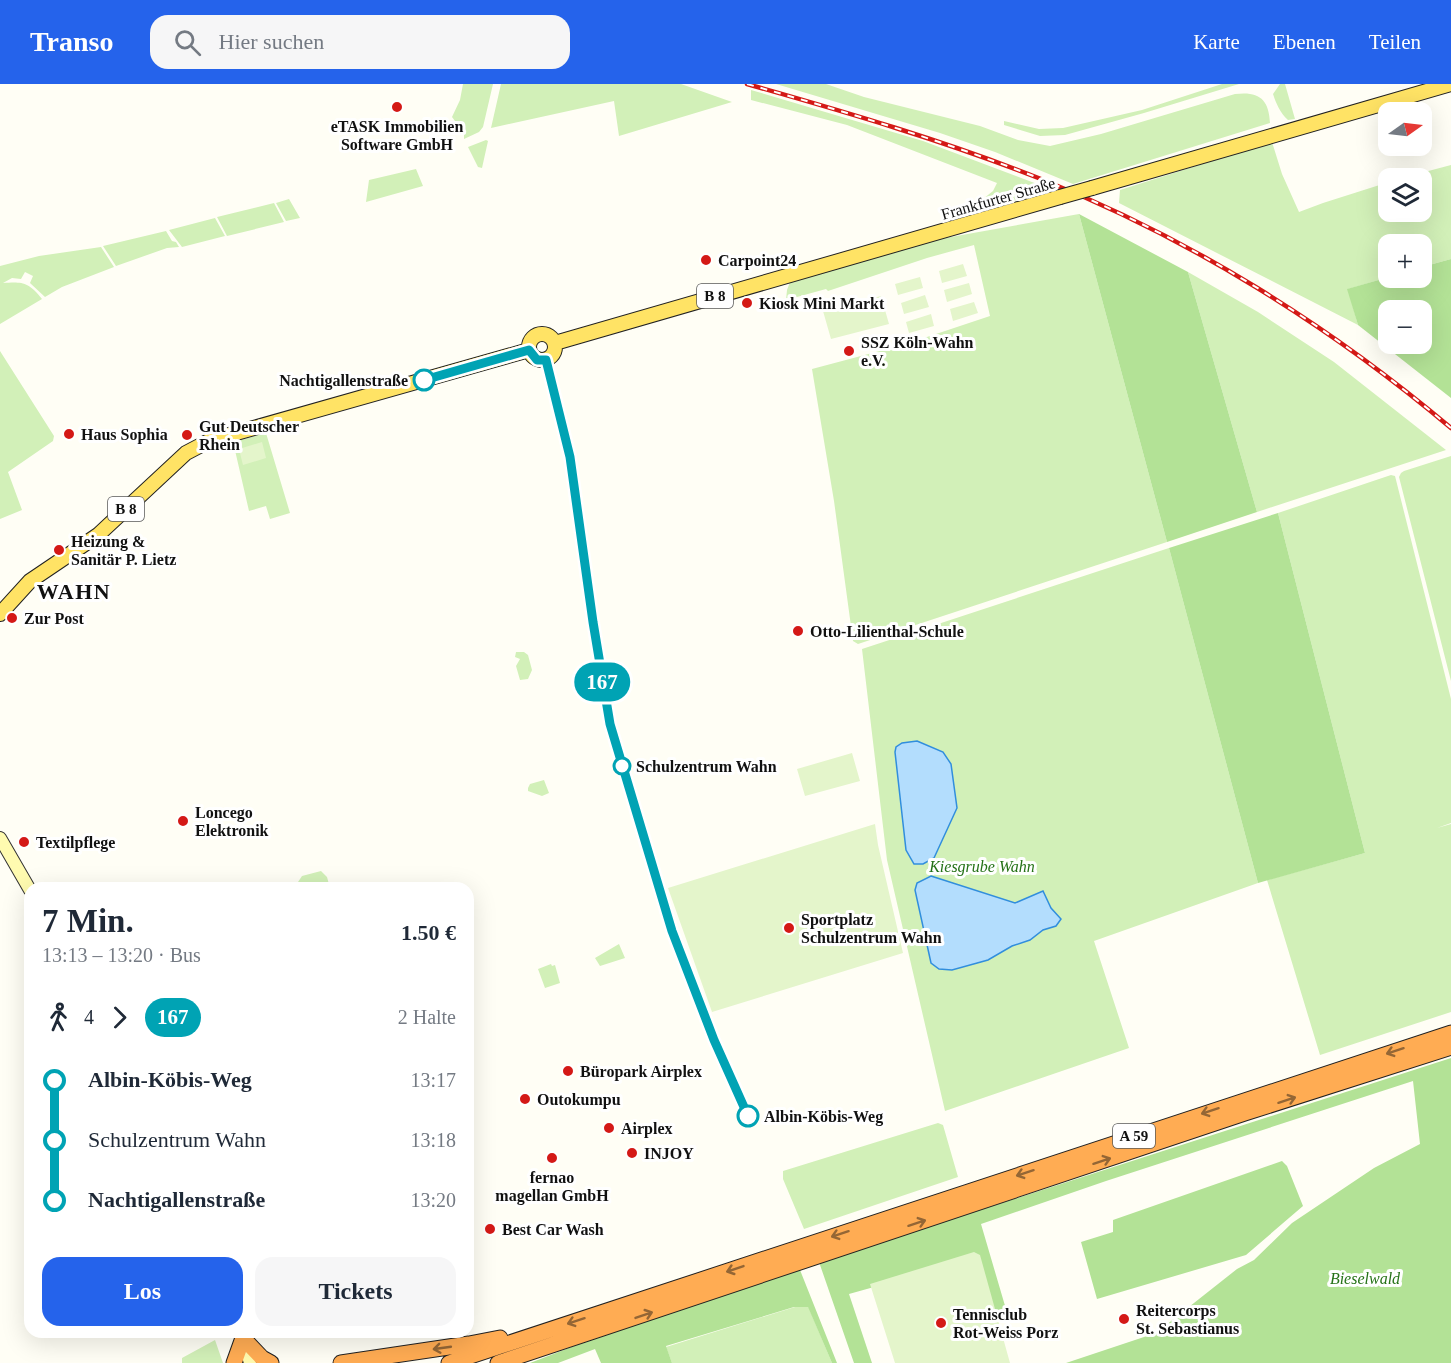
<!DOCTYPE html>
<html lang="de">
<head>
<meta charset="utf-8">
<style>
	:root { --surface:#fff; --page:#f6f6f7; --text:#1f2937; --muted:#747a83; --accent:#2563eb }
	body { margin:0; font-family:"Times New Roman",serif; background:var(--page); color:var(--text); height:100vh; display:flex; flex-direction:column; font-size:22px; white-space:nowrap }
	* { box-sizing:border-box; margin:0 }
	p { font-size:20px; color:var(--muted) }
	.icon { flex:none; width:33px; height:33px; fill:none; stroke:currentColor; stroke-width:2; stroke-linecap:round; stroke-linejoin:round }
	.map { position:relative; flex:1; overflow:hidden }
	.side { position:absolute; left:24px; top:798px; width:450px; height:456px; display:flex; flex-direction:column; background:var(--surface); border-radius:18px; box-shadow:0 6px 24px #0002 }
	.side>* { flex:none }
	.badge { padding:0 12px; border-radius:20px; font-size:21px; line-height:39px }
	.needle { width:39px; rotate:76deg }
	.tools { position:absolute; left:1378px; top:18px; display:grid; gap:12px }
	.tools a { display:grid; place-items:center; width:54px; height:54px; border-radius:12px; background:var(--surface); box-shadow:0 6px 24px #0002; font-size:30px }
	.map>.badge { position:absolute; translate:-50% -50%; box-shadow:0 0 0 3px #fff }
	.legs { display:flex; align-items:center; gap:9px; height:66px; padding:0 18px; font-size:20px }
	.legs p { margin-inline-start:auto }
	.headline { display:flex; align-items:center; justify-content:space-between; height:102px; padding:0 18px }
	h1 { font-size:33px; font-weight:700; line-height:45px }
	.cta { display:flex; gap:12px; margin-top:auto; padding:12px 18px }
	.cta a { flex:1; height:69px; border-radius:18px; background:var(--accent); color:#fff; font-size:24px; font-weight:700; line-height:69px; text-align:center }
	.cta a+a { background:var(--page); color:var(--text) }
	ul { padding:0 18px; list-style:none }
	li { display:flex; align-items:center; gap:21px; height:60px; font-size:22px }
	li i { display:grid; place-items:center; width:9px; height:100%; margin:0 8px; background:currentColor }
	li i::after { content:''; width:15px; height:15px; margin:-8px; border:4px solid; border-radius:50%; background:var(--surface) }
	li p { margin-inline-start:auto }
	li:first-child i { background:linear-gradient(#0000 50%,currentColor 0) }
	li:last-child i { background:linear-gradient(currentColor 50%,#0000 0) }
	header { display:flex; align-items:center; gap:36px; box-sizing:border-box; height:84px; padding:0 30px; background:var(--accent); color:#fff }
	header strong { font-size:28px }
	nav { display:flex; gap:33px; margin-inline-start:auto; font-size:21px }
	.search { width:420px; height:54px; background:var(--page); display:flex; align-items:center; gap:15px; box-sizing:border-box; padding:0 21px; border-radius:18px; color:var(--muted); font-size:22px }
	.map>svg:first-child { display:block }
	.green { fill:#d2f0b8 }
	.forest { fill:#b3e296; fill-rule:evenodd }
	.pitch { fill:#e4f5cb }
	.water { fill:#b3ddfd; stroke:#318edd; stroke-width:1.5 }
	.lines { fill:none; stroke-linecap:round; stroke-linejoin:round }
	.secondary-casing { stroke:#333; stroke-width:14 }
	.primary-casing { stroke:#222; stroke-width:16 }
	.motorway-casing { stroke:#222; stroke-width:17 }
	.secondary { stroke:#fffbb0; stroke-width:12 }
	.primary { stroke:#ffe365; stroke-width:14 }
	.motorway { stroke:#ffac53; stroke-width:15 }
	.rail-casing { stroke:#d41916; stroke-width:4.5 }
	.rail { stroke:#fff; stroke-width:2; stroke-dasharray:7; stroke-linecap:butt }
	.primary-bridge-casing { stroke:#222; stroke-width:16; stroke-linecap:butt }
	.primary-bridge { stroke:#ffe365; stroke-width:14 }
	.oneway { stroke:#946635 }
	.line-1-casing { stroke:#fff; stroke-width:14 }
	.line-1 { stroke:#00a3b4; stroke-width:9 }
	.poi-dot { fill:#d41916; stroke:#fff; stroke-width:2 }
	.stop-1-dot { fill:#fff; stroke:#00a3b4; stroke-width:3 }
	.labels { text-anchor:middle; stroke-width:6; stroke-linejoin:round; paint-order:stroke }
	.shield { fill:#fff; stroke:#585858; stroke-width:1.5 }
	.shield-label { font-size:15px; font-weight:bold; fill:#111 }
	.poi-label { font-size:16px; font-weight:bold; fill:#111; stroke:#fff; text-anchor:start }
	.street-label { font-size:16px; fill:#111; stroke:#fff }
	.stop-label { font-size:16px; font-weight:bold; fill:#111; stroke:#fff; text-anchor:start }
	.park-label { font-size:16px; font-style:italic; fill:#257217; stroke:#fff }
	.district-label { font-size:22px; font-weight:bold; letter-spacing:1.5px; fill:#111; stroke:#fff }
</style>
</head>
<body>
<header>
<strong>Transo</strong>
<div class="search"><svg class="icon" aria-label="search" viewBox="0 0 24 24"><circle cx="10" cy="10" r="6"/><path d="M15 15l6 6"/></svg>Hier suchen</div>
<nav><a>Karte</a><a>Ebenen</a><a>Teilen</a></nav>
</header>
<div class="map">
<svg width="1451" height="1279" viewBox="0 0 1451 1279">
	<rect width="100%" height="100%" fill="#fffef5"/>
	<path class="green" d="M463,0H493L483,43L479,48L464,55V49L452,33L460,16Z
		M501,0H681L732,18L619,52L614,17L491,44Z
		M776,0H826L864,13L980,42L1018,56L1050,62L1101,50L1235,10C1259,7 1269,15 1270,39L1073,100L995,68L940,49Z
		M1222,0H1239L1144,29L1065,51L1040,52L1004,41V37L1039,45L1063,44L1142,26Z
		M1280,0H1285L1295,35L1288,36C1280,29 1276,19 1273,10Z
		M751,6L923,57L1053,106L974,128L968,127L993,107L997,99L847,41L751,16Z
		M486,56L488,57L482,84L478,83L468,63Z
		M1272,58L1282,90L1299,128L1323,119L1389,98V128H1422V94H1402L1451,81V175L1422,183V160H1389V193L1348,205L1358,241L1119,119L1120,106Z
		M416,85L423,102L366,118L369,96Z
		M289,115L300,134L286,137L276,119Z
		M274,119L284,138L227,152L217,133Z
		M1079,130L1167,458L858,560L853,557L834,417L812,285L906,260L990,232L974,161L927,174L828,207L826,205L786,216L787,206L790,198L934,156Z
		M215,134L225,152L182,163L169,146Z
		M166,147L172,157L176,158L179,163L167,164L116,182L103,162Z
		M101,163L114,183L62,203L45,213L30,199L33,192L25,188L21,195L12,194L3,199C21,198 28,197 42,215L0,240V182L39,172Z
		M1188,188L1258,228L1334,278L1446,366L1257,428Z
		M0,267L54,352L53,357L8,388L22,426L0,435Z
		M266,349L290,429L270,435L266,422L249,427L234,362L237,357Z
		M1451,372V597L1399,393L1401,389L1404,387Z
		M1391,391L1395,392L1451,615V739L1437,744L1451,740V928L1320,971L1267,796L1365,769L1278,429Z
		M1169,464L1258,799L1094,857L1129,964L945,1027L887,776L862,565Z
		M516,568H524L528,571L532,586L528,595L520,596L516,582L520,575L515,573Z
		M544,696L549,709L542,712L528,707V704L530,700Z
		M321,787L327,793L330,804H306L298,798L302,792Z
		M619,860L625,874L600,882L595,874Z
		M551,880L552,882L555,881L560,899L545,904L538,885Z
		M938,1039L943,1041L958,1093L804,1145L783,1095V1087Z
		M808,1222L832,1279H672L666,1263L795,1223Z
		M215,1256L223,1279H182V1274Z"/>
	<path class="forest" d="M1079,130L1188,188L1257,428L1167,458Z
		M1451,175V314L1358,241L1347,205L1389,193L1422,194V183ZM1389,226H1422V260H1389Z
		M1278,429L1365,769L1258,799L1169,464Z
		M1451,974V1279H1066L1156,1249L1237,1185L1254,1176L1292,1139L1374,1084L1420,1060L1413,997L1106,1097L981,1140L1008,1232L995,1234L874,1203L849,1210L872,1279H854L819,1178Z
		M1282,1077L1287,1082L1303,1122L1246,1171L1097,1215L1081,1158L1113,1148V1136Z
		M800,1186L837,1279H832L808,1223H794L666,1262L672,1279H601L595,1265L558,1279H530L587,1257Z"/>
	<path class="pitch" d="M963,180L967,192L942,199L939,187Z
		M920,193L923,204L898,211L895,200Z
		M969,199L972,210L947,218L944,206Z
		M925,211L929,223L904,230L901,219Z
		M881,212L889,240L831,255L823,227Z
		M974,218L978,229L953,237L950,225Z
		M931,230L934,242L909,249L906,238Z
		M262,358L266,374L243,381L239,365Z
		M852,669L860,697L805,712L797,685Z
		M875,740L878,761L903,869L712,928L668,804Z
		M974,1168L980,1171L1010,1279H895L870,1200Z"/>
	<path class="water" d="M917,657L943,668L951,680L957,724L934,774L923,780H914L906,766L895,668L896,663L902,659Z
		M931,792L1015,819L1043,807L1051,824L1061,835L1056,842L1043,846L1030,856L1012,862L988,876L952,886L939,885L931,879L915,806L917,799Z"/>
	<g class="lines">
		<g class="secondary-casing">
			<path id="secondary" d="M0,754L30,806
				M243,1254L250,1279"/>
		</g>
		<g class="primary-casing">
			<path id="primary" d="M1092,104L1451,0
				M529 263a13 13 0 1 1 26 0a13 13 0 1 1-26 0Z
				M555,259L1060,113
				M0,530L30,497L98,451L186,369L207,358L229,351L529,266"/>
		</g>
		<g class="motorway-casing">
			<path id="motorway" d="M234,1279L243,1254L262,1274L271,1279
				M341,1279L469,1260L500,1254
				M449,1279L1451,949
				M498,1279L1245,1029L1451,963"/>
		</g>
		<use href="#secondary" class="secondary"/>
		<use href="#primary" class="primary"/>
		<use href="#motorway" class="motorway"/>
		<g class="rail-casing">
			<path id="rail" d="M747,0C846,28 945,57 1041,95C1189,154 1329,241 1451,344"/>
		</g>
		<use href="#rail" class="rail"/>
		<g class="primary-bridge-casing">
			<path id="primary-bridge" d="M1060,113L1092,104"/>
		</g>
		<use href="#primary-bridge" class="primary-bridge"/>
	</g>
	<defs><path id="oneway-shaft" d="M-6 0H5M1.5-3L5.5 0L1.5 3" fill="none" stroke-width="1.6" stroke-linecap="round" stroke-linejoin="round" transform="scale(1.5)"/></defs>
	<g class="oneway">
		<use href="#oneway-shaft" transform="translate(1395 967) rotate(162)"/>
		<use href="#oneway-shaft" transform="translate(1287 1016) rotate(-18)"/>
		<use href="#oneway-shaft" transform="translate(1210 1027) rotate(162)"/>
		<use href="#oneway-shaft" transform="translate(1102 1077) rotate(-18)"/>
		<use href="#oneway-shaft" transform="translate(1025 1089) rotate(162)"/>
		<use href="#oneway-shaft" transform="translate(917 1139) rotate(-18)"/>
		<use href="#oneway-shaft" transform="translate(840 1150) rotate(162)"/>
		<use href="#oneway-shaft" transform="translate(735 1185) rotate(161)"/>
		<use href="#oneway-shaft" transform="translate(644 1231) rotate(-19)"/>
		<use href="#oneway-shaft" transform="translate(576 1237) rotate(162)"/>
		<use href="#oneway-shaft" transform="translate(442 1264) rotate(172)"/>
	</g>
	<g class="lines">
		<g class="line-1-casing">
			<path id="line-1" d="M424,296L529,266L537,276H546L570,373L593,538L610,640L672,847L714,956L748,1032"/>
		</g>
		<use href="#line-1" class="line-1"/>
	</g>
	<g class="poi-dot">
		<circle cx="397" cy="23" r="6"/>
		<circle cx="706" cy="176" r="6"/>
		<circle cx="747" cy="219" r="6"/>
		<circle cx="849" cy="267" r="6"/>
		<circle cx="69" cy="350" r="6"/>
		<circle cx="187" cy="351" r="6"/>
		<circle cx="59" cy="466" r="6"/>
		<circle cx="12" cy="534" r="6"/>
		<circle cx="798" cy="547" r="6"/>
		<circle cx="183" cy="737" r="6"/>
		<circle cx="24" cy="758" r="6"/>
		<circle cx="789" cy="844" r="6"/>
		<circle cx="568" cy="987" r="6"/>
		<circle cx="525" cy="1015" r="6"/>
		<circle cx="609" cy="1044" r="6"/>
		<circle cx="632" cy="1069" r="6"/>
		<circle cx="552" cy="1074" r="6"/>
		<circle cx="490" cy="1145" r="6"/>
		<circle cx="1124" cy="1235" r="6"/>
		<circle cx="941" cy="1239" r="6"/>
	</g>
	<g class="stop-1-dot">
		<circle cx="424" cy="296" r="10"/>
		<circle cx="622" cy="682" r="8"/>
		<circle cx="748" cy="1032" r="10"/>
	</g>
	<g class="labels">
		<g class="shield">
			<rect x="697" y="200" width="36" height="24" rx="4.5"/>
			<rect x="108" y="413" width="36" height="24" rx="4.5"/>
			<rect x="1113" y="1040" width="42" height="24" rx="4.5"/>
		</g>
		<g class="shield-label">
			<text x="715" y="217">B 8</text>
			<text x="126" y="430">B 8</text>
			<text x="1134" y="1057">A 59</text>
		</g>
		<g class="poi-label">
			<text x="397" y="48" text-anchor="middle">eTASK Immobilien<tspan x="397" dy="18">Software GmbH</tspan></text>
			<text x="718" y="182">Carpoint24</text>
			<text x="759" y="225">Kiosk Mini Markt</text>
			<text x="861" y="264">SSZ Köln-Wahn<tspan x="861" dy="18">e.V.</tspan></text>
			<text x="199" y="348">Gut Deutscher<tspan x="199" dy="18">Rhein</tspan></text>
			<text x="81" y="356">Haus Sophia</text>
			<text x="71" y="463">Heizung &amp;<tspan x="71" dy="18">Sanitär P. Lietz</tspan></text>
			<text x="24" y="540">Zur Post</text>
			<text x="810" y="553">Otto-Lilienthal-Schule</text>
			<text x="195" y="734">Loncego<tspan x="195" dy="18">Elektronik</tspan></text>
			<text x="36" y="764">Textilpflege</text>
			<text x="801" y="841">Sportplatz<tspan x="801" dy="18">Schulzentrum Wahn</tspan></text>
			<text x="580" y="993">Büropark Airplex</text>
			<text x="537" y="1021">Outokumpu</text>
			<text x="621" y="1050">Airplex</text>
			<text x="644" y="1075">INJOY</text>
			<text x="552" y="1099" text-anchor="middle">fernao<tspan x="552" dy="18">magellan GmbH</tspan></text>
			<text x="502" y="1151">Best Car Wash</text>
			<text x="1136" y="1232">Reitercorps<tspan x="1136" dy="18">St. Sebastianus</tspan></text>
			<text x="953" y="1236">Tennisclub<tspan x="953" dy="18">Rot-Weiss Porz</tspan></text>
		</g>
		<g class="street-label">
			<text transform="translate(998 114) rotate(-16)" y="6">Frankfurter Straße</text>
		</g>
		<g class="stop-label">
			<text x="408" y="302" text-anchor="end">Nachtigallenstraße</text>
			<text x="636" y="688">Schulzentrum Wahn</text>
			<text x="764" y="1038">Albin-Köbis-Weg</text>
		</g>
		<g class="park-label">
			<text x="982" y="788">Kiesgrube Wahn</text>
			<text x="1365" y="1200">Bieselwald</text>
		</g>
		<g class="district-label">
			<text x="74" y="515">WAHN</text>
		</g>
	</g>
</svg>
<div class="tools">
<a><svg class="needle" viewBox="-14 -14 28 28"><path d="M0-13l5 13h-10z" fill="#e53935"/><path d="M0 13l5-13h-10z" fill="#747a83"/></svg></a>
<a><svg class="icon" aria-label="layers" viewBox="0 0 24 24"><path d="M12 4l9 5-9 5-9-5zM3 14l9 5 9-5"/></svg></a>
<a>+</a>
<a>−</a>
</div>
<b class="badge" style="left:602px;top:598px;background:#00a3b4;color:#fff">167</b>
<section class="side">
<div class="headline"><div><h1>7 Min.</h1><p>13:13 – 13:20 · Bus</p></div><b>1.50 €</b></div>
<div class="legs"><svg class="icon" aria-label="walk" viewBox="0 0 24 24"><circle cx="13" cy="4" r="2"/><path d="M13 8l-2 6 4 7M11 14l-3 7M7 12l3-4h3l4 4"/></svg>4<svg class="icon" aria-label="forward" viewBox="0 0 24 24"><path d="M9 5l7 7-7 7"/></svg><b class="badge" style="background:#00a3b4;color:#fff">167</b><p>2 Halte</p></div>
<ul>
<li><i style="color:#00a3b4"></i><b>Albin-Köbis-Weg</b><p>13:17</p></li>
<li><i style="color:#00a3b4"></i><span>Schulzentrum Wahn</span><p>13:18</p></li>
<li><i style="color:#00a3b4"></i><b>Nachtigallenstraße</b><p>13:20</p></li>
</ul>
<div class="cta"><a>Los</a><a>Tickets</a></div>
</section>
</div>
</body>
</html>
